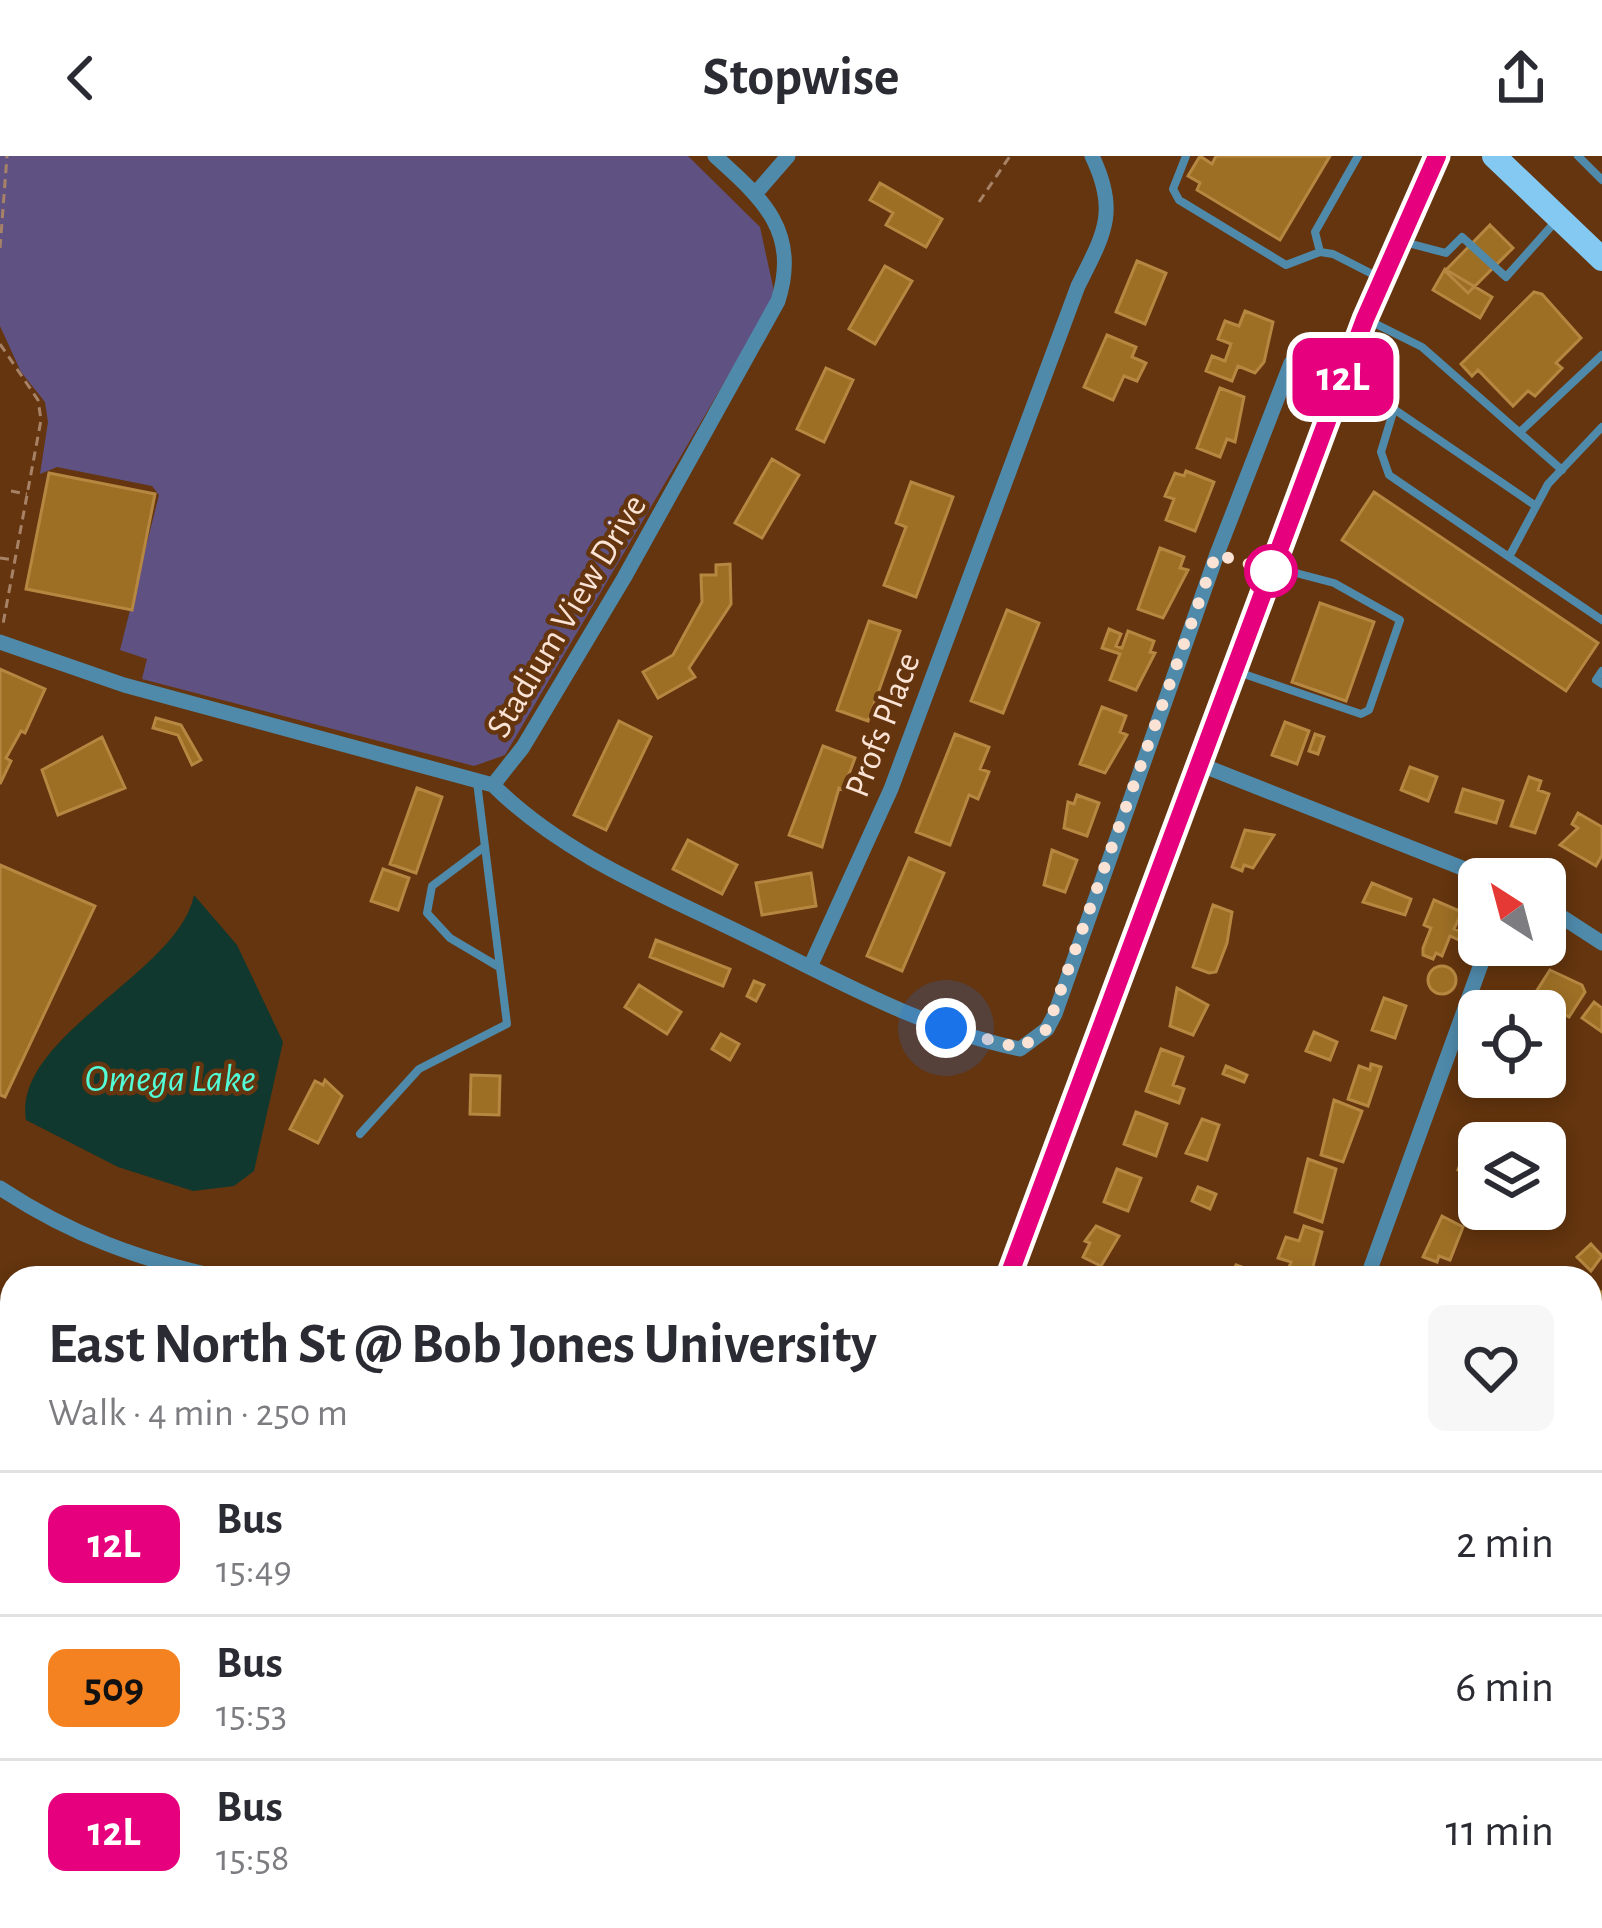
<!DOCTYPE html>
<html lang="en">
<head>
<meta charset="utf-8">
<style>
	:root { --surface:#fff; --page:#f7f7f7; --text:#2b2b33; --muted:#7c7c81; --line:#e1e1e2 }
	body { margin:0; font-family:"Alegreya Sans",sans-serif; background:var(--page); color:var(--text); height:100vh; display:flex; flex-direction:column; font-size:45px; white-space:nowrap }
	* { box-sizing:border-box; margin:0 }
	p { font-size:39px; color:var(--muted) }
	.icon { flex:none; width:66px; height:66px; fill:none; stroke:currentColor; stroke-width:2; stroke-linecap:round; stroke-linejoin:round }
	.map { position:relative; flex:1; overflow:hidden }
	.side { position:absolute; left:0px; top:1110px; width:1602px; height:663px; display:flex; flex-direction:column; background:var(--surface); border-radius:36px 36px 0 0; box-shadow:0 6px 18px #0003 }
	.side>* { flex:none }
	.badge { padding:0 24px; border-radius:18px; font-size:42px; line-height:78px }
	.needle { width:78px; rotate:324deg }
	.fabs { position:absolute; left:1458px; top:702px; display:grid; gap:24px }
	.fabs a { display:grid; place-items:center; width:108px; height:108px; border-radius:18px; background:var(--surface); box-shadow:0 6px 18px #0003; font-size:60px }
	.you { position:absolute; width:60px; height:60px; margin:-30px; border:9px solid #fff; border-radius:50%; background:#1a73e8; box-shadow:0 0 0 18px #1a73e833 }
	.map>.badge { position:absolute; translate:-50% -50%; box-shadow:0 0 0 6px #fff }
	.round { display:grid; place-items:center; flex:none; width:126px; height:126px; border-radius:18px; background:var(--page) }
	.summary { display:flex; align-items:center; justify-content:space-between; height:204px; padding:0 48px }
	h1 { font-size:57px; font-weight:600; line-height:90px }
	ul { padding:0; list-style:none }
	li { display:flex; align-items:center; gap:36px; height:144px; padding:0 48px; border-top:3px solid var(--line) }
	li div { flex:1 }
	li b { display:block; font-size:45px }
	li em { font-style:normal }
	li .badge { min-width:132px; font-weight:700; text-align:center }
	header { display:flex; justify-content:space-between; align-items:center; height:156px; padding:0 48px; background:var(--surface); font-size:54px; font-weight:600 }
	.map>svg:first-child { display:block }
	.green { fill:#5f5283 }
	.water { fill:#10382f }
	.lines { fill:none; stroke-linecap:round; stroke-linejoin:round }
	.stream { stroke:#10382f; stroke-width:6 }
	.building { fill:#9c6f25; stroke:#b68741; stroke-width:3 }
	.path { stroke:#a78266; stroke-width:3; stroke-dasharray:9 6; stroke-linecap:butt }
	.service { stroke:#4f8aab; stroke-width:8 }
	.minor { stroke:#4f8aab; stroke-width:15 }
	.secondary { stroke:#4cb0e6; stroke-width:21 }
	.primary { stroke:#84c9f2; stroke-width:24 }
	.line-casing { stroke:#fff; stroke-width:27 }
	.line { stroke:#e6007e; stroke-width:18 }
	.walk { stroke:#fae3d5; stroke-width:12; stroke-dasharray:0 21.6 }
	.stop-dot { fill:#fff; stroke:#e6007e; stroke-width:6 }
	.labels { text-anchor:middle; stroke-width:9; stroke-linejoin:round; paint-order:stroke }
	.street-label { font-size:36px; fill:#fae3d5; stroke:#64350e }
	.water-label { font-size:39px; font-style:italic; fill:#51fcd7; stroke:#64350e }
</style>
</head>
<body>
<header><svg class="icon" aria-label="back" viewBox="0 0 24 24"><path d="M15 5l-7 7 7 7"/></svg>Stopwise<svg class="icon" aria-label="share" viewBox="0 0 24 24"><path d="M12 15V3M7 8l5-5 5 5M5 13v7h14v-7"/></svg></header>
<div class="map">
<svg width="1602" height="1772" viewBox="0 0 1602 1772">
	<rect width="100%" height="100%" fill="#64350e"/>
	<path class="green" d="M0,0H688L760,71L775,140L505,599L474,610L142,523L147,503L120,494L159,339L152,330L57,311L40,318L48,266L45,246L21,216L0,170Z
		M1590,1353L1602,1355V1448L1590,1440Z
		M1602,1459V1562H1590V1505Z"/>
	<path class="water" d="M194,739L237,789L283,886L254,1015L234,1030L193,1035L118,1011L26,964C12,880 179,817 194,739Z"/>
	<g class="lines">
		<path class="stream" d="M1590,1464L1602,1482
			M0,1474L12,1462"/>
	</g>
	<path class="building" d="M1200,0L1212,8L1216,0H1330L1280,84L1197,34L1200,27L1188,20Z
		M880,27L942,63L926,91L886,69L893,57L870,44Z
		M1490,69L1513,92L1468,137L1445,115Z
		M1137,105L1166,117L1145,168L1116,156Z
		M885,110L912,125L875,188L849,173Z
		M1445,113L1492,141L1480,162L1433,134Z
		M1534,136L1542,138L1581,182L1556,207L1562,212L1535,240L1528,235L1513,250L1478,214L1472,220L1461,208Z
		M1245,155L1273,166L1264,206L1255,217L1238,210L1232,225L1206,215L1212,200L1225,205L1231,188L1218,183L1225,165L1239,170Z
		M1107,179L1136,191L1132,201L1146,207L1137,225L1124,220L1113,244L1084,231Z
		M826,212L853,224L824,286L797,273Z
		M1220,232L1244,241L1235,286L1227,283L1220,301L1197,292Z
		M772,303L799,319L762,382L735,367Z
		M1186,315L1214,326L1195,375L1166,364L1174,343L1165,340L1175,317L1184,320Z
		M49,317L155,338L132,454L26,433Z
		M911,326L953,341L916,441L884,429L906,371L896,367Z
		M1374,336L1598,487L1566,535L1342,384Z
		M1160,392L1184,401L1180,412L1188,414L1163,462L1138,453Z
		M730,408L731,448L689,512L695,521L658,542L643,516L673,499L702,446L701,419H716V409Z
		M1320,447L1374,466L1346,545L1292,526Z
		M1007,454L1039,467L1003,557L971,545Z
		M869,465L900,475L868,565L837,554Z
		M1109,473L1121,478L1116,490L1122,492L1128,475L1154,485L1150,496L1155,497L1136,534L1110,524L1120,498L1102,492Z
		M0,513L45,533L25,577L21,575L6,602L11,605L0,628Z
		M1102,551L1126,560L1120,576L1127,579L1105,617L1080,608Z
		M156,562L181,569L201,604L192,609L178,579L153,572Z
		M619,565L651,581L606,674L574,659Z
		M1285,566L1309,575L1297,608L1272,599Z
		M955,578L989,591L980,613L989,616L978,643L969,639L950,689L916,676Z
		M1315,578L1324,581L1318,598L1309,595Z
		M102,581L125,632L58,659L42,614Z
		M823,590L855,602L843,634L839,632L822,691L789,679Z
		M1410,611L1437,621L1428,645L1401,634Z
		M1529,621L1541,625L1538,634L1549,638L1535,677L1511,670Z
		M417,632L442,641L416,717L390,708Z
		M1463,633L1503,645L1496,667L1456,656Z
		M1077,639L1099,647L1087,680L1064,672L1068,646L1074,648Z
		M1578,657L1602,671V699L1596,710L1560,689L1578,672L1572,668Z
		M1245,674L1274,679L1253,712L1244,709L1242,715L1232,711Z
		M688,684L737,709L722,738L673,713Z
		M1052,694L1077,704L1065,736L1044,729Z
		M909,702L944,717L902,815L867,800Z
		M0,709L95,750L5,941L0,939Z
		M383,713L409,722L398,754L371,745Z
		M811,717L816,750L762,759L756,727Z
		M1372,727L1411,743L1405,759L1363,746Z
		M1434,744L1462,756L1454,773L1462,776L1459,784L1450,780L1442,800L1436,797L1433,803L1423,799V792L1431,772L1424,769Z
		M1213,749L1232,756L1227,787L1216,816L1209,817L1193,811Z
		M656,784L730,813L723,830L650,801Z
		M1428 824a14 14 0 1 1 28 0a14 14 0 1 1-28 0Z
		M1550,814L1582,829L1585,836L1569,861L1554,852L1552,855L1534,839Z
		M754,825L764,829L756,845L747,840Z
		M639,829L681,856L667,878L625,851Z
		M1177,832L1208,849L1193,879L1170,870Z
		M1384,842L1406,850L1395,882L1372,874Z
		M1594,846L1602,852V876L1582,862Z
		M1314,876L1337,886L1330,904L1306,895Z
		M721,878L739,888L730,904L712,893Z
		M1161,893L1183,901L1173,929L1184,933L1179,947L1146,935Z
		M1371,908L1381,911L1368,950L1348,943L1359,910L1370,914Z
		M1226,910L1247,919L1244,926L1223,918Z
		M471,919L500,920L499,959L470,958Z
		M325,924L342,940L318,987L290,973L315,925L323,929Z
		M1334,944L1362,955L1343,1006L1321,999Z
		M1136,956L1167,968L1156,1000L1124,988Z
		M1202,963L1219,969L1207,1004L1186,997Z
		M1475,971L1496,979L1493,987H1479V1022L1458,1014Z
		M1308,1003L1336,1013L1322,1066L1295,1056Z
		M1117,1013L1141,1022L1128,1055L1104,1046Z
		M1198,1031L1216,1038L1210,1053L1192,1045Z
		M1442,1060L1463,1071L1450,1104L1439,1100L1437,1106L1423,1101Z
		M1096,1070L1119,1080L1101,1110L1083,1101L1090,1087L1085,1085Z
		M1304,1070L1322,1076L1310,1122L1287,1117L1291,1106L1278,1102L1286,1081L1299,1085Z
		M1591,1088L1602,1100L1591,1115L1577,1101Z
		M1236,1109L1253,1115L1251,1122H1231Z
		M1590,1133L1602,1136L1600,1161L1590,1160Z
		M0,1196L11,1201L4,1216L12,1220V1245L0,1242Z
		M3,1343L12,1347V1372L0,1366Z
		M0,1508L12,1513L11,1557L0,1553Z
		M0,1689L12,1691V1724L0,1720Z
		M1597,1740L1602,1741V1770L1590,1768Z
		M140,1761H182L196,1770L135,1772Z
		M462,1761H492L488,1772H458Z
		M624,1761H643L638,1772L621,1771Z
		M695,1761H723L719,1772H691Z
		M915,1761H945L941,1772Z
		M1057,1761H1092L1097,1763L1094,1772H1070L1055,1766Z
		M1415,1761H1439L1435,1770L1427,1772L1413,1767Z"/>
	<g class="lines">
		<path class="path" d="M979,46L1010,0
			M0,92L7,0
			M0,188L38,244L41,264L3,468
			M11,335L27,338
			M0,402L14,404"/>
		<path class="service" d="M1186,0L1173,33L1179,44L1286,109L1320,96L1333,98L1380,122
			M1578,0L1602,24
			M1404,86L1446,97L1462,81L1506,121L1556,65
			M1320,96L1315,76L1358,0
			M1370,165L1422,191L1562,314
			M1345,230L1385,247L1536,350
			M1394,253L1381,296L1389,319L1509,401L1548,328L1602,271
			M1520,276L1602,199
			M1509,401L1602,464
			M1235,515L1361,558L1369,554L1400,464L1334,427L1273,411
			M1602,515L1596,524L1602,528
			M484,691L432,730L427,757L450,782L499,811
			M360,978L419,913L507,868L477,626"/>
		<path class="minor" d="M756,37L788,0
			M0,486L124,529L493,629
			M1199,608L1490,723
			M493,629C564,700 662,738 751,782C839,825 923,873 1020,893L1047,873L1055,858L1217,398L1291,207
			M493,629L523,591L624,422L778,145C800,76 763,43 715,0
			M1545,750L1602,787
			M810,811L891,633L1078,130C1104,78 1119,56 1092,0
			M0,1032C71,1079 140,1104 223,1122
			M1367,1122L1488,789
			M1590,1207L1602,1208
			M0,1289L12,1294
			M0,1616L12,1621
			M346,1761L372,1772
			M1246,1761L1276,1772
			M394,1772L398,1761
			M1124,1772L1128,1761
			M1490,1772L1496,1761"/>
		<path class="secondary" d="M1008,1122L1366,160L1437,0
			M768,1772L772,1761"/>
		<path class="primary" d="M1494,0L1602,103"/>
	</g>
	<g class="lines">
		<g class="line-casing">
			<path id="line" d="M1008,1122L1365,163L1437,0"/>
		</g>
		<use href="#line" class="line"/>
		<path class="walk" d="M946,872L1020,892L1047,873L1216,398L1271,415"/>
	</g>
	<circle class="stop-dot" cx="1271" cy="415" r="24"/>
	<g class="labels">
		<g class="street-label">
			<text transform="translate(565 459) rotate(-59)" y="13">Stadium View Drive</text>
			<text transform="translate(881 568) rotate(-69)" y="13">Profs Place</text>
		</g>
		<g class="water-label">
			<text x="170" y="935">Omega Lake</text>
		</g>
	</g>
</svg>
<div class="fabs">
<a><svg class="needle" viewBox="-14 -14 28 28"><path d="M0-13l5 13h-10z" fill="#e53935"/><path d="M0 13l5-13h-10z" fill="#7c7c81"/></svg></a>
<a><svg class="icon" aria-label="locate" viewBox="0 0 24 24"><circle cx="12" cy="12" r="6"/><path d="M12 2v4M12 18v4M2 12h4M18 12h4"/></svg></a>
<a><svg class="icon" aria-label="layers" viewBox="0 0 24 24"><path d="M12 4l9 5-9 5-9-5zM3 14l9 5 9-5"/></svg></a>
</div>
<div class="you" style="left:946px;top:872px"></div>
<b class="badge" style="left:1343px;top:221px;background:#e6007e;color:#fff">12L</b>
<section class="side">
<div class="summary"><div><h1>East North St @ Bob Jones University</h1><p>Walk · 4 min · 250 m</p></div><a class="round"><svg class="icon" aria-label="heart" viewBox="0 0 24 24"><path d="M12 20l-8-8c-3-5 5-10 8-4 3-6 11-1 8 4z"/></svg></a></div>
<ul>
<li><span class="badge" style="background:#e6007e;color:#fff">12L</span><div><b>Bus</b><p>15:49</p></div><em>2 min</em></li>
<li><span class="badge" style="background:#f58220;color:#111">509</span><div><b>Bus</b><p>15:53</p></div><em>6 min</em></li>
<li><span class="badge" style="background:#e6007e;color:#fff">12L</span><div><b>Bus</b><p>15:58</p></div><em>11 min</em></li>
</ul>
</section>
</div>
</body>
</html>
